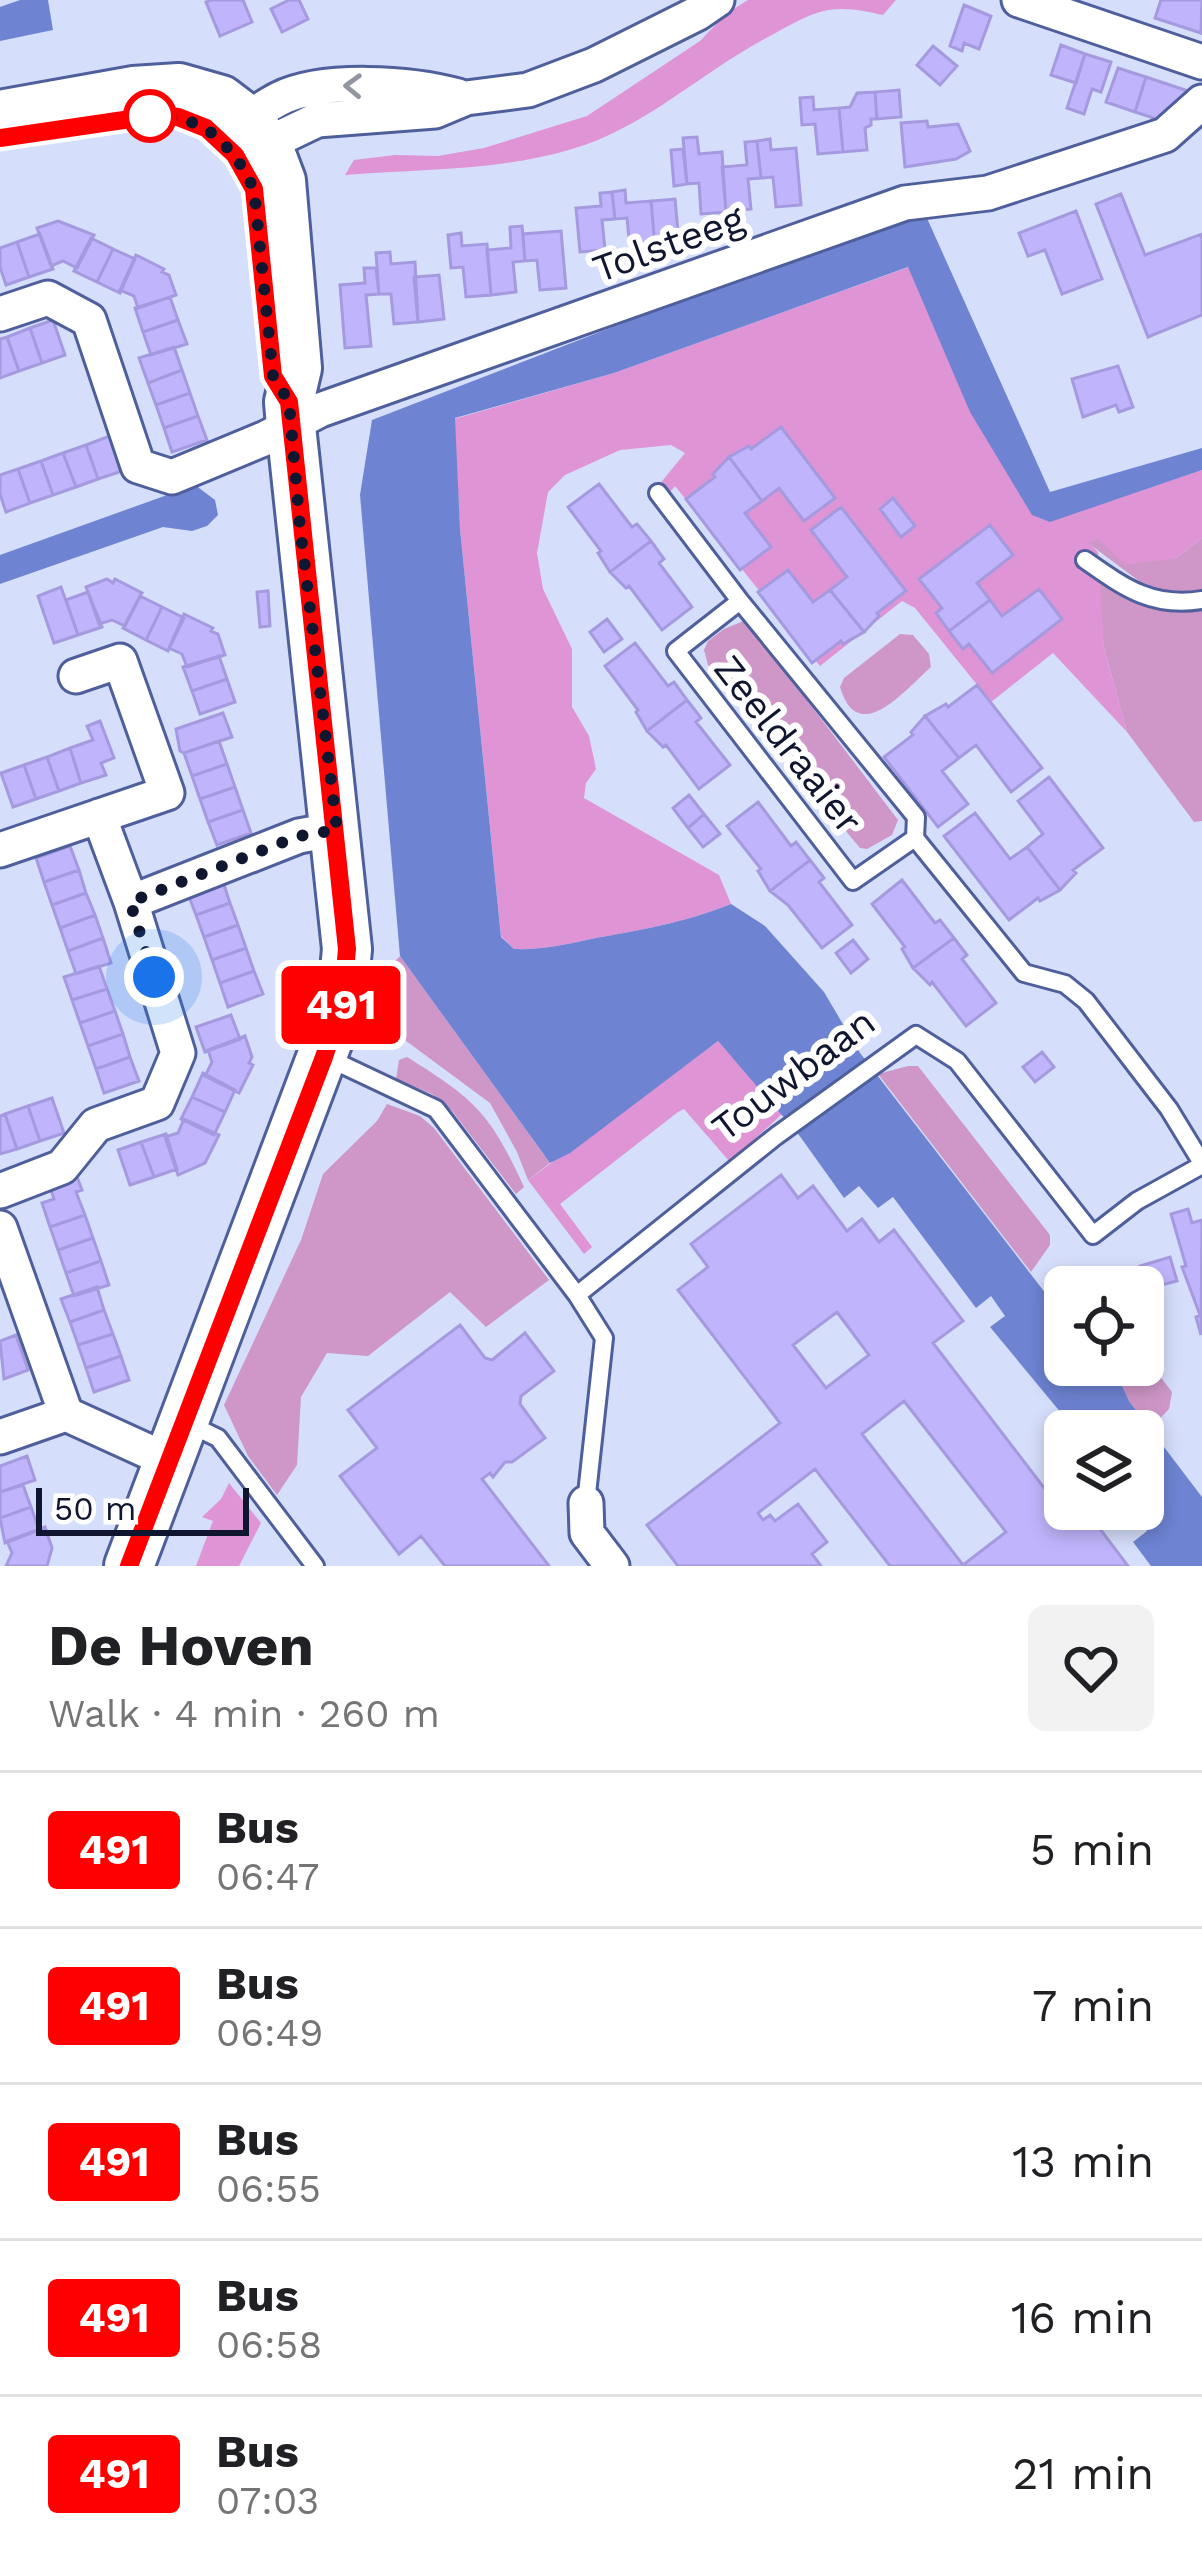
<!DOCTYPE html>
<html lang="en">
<head>
<meta charset="utf-8">
<style>
	:root { --surface:#fff; --page:#f2f2f2; --text:#202124; --muted:#757577; --line:#e0e0e0 }
	body { margin:0; font-family:"Work Sans",sans-serif; background:var(--page); color:var(--text); height:100vh; display:flex; flex-direction:column; font-size:45px; white-space:nowrap }
	* { box-sizing:border-box; margin:0 }
	p { font-size:39px; color:var(--muted) }
	.icon { flex:none; width:66px; height:66px; fill:none; stroke:currentColor; stroke-width:2; stroke-linecap:round; stroke-linejoin:round }
	.map { position:relative; height:1566px; overflow:hidden }
	.drawer { display:flex; flex-direction:column; background:var(--surface); flex:1 }
	.drawer>* { flex:none }
	.badge { padding:0 24px; border-radius:9px; font-size:42px; line-height:78px }
	.tools { position:absolute; left:1044px; top:1266px; display:grid; gap:24px }
	.tools a { display:grid; place-items:center; width:120px; height:120px; border-radius:18px; background:var(--surface); box-shadow:0 6px 18px #0003; font-size:60px }
	.scale { position:absolute; left:36px; bottom:30px; width:213px; box-sizing:border-box; padding-left:12px; border:6px solid #10162f; border-top:0; font-size:33px; line-height:42px; white-space:nowrap; color:#10162f; -webkit-text-stroke:9px #fff; paint-order:stroke }
	.you { position:absolute; width:60px; height:60px; margin:-30px; border:9px solid #fff; border-radius:50%; background:#1a73e8; box-shadow:0 0 0 18px #1a73e833 }
	.map>.badge { position:absolute; translate:-50% -50%; box-shadow:0 0 0 6px #fff }
	.round { display:grid; place-items:center; flex:none; width:126px; height:126px; border-radius:18px; background:var(--page) }
	.summary { display:flex; align-items:center; justify-content:space-between; height:204px; padding:0 48px }
	h1 { font-size:57px; font-weight:700; line-height:90px }
	ul { padding:0; list-style:none }
	li { display:flex; align-items:center; gap:36px; height:156px; padding:0 48px; border-top:3px solid var(--line) }
	li div { flex:1 }
	li b { display:block; font-size:45px }
	li em { font-style:normal }
	li .badge { min-width:132px; font-weight:700; text-align:center }
	.map>svg:first-child { display:block }
	.green { fill:#cf97c8 }
	.forest { fill:#de94d5 }
	.water { fill:#6e84d3 }
	.building { fill:#c0b5fc; stroke:#a59adf; stroke-width:3; fill-rule:evenodd }
	.lines { fill:none; stroke-linecap:round; stroke-linejoin:round }
	.lane-casing { stroke:#4e5f9c; stroke-width:22 }
	.street-casing { stroke:#4e5f9c; stroke-width:39 }
	.secondary-casing { stroke:#4e5f9c; stroke-width:54 }
	.lane { stroke:#fff; stroke-width:16 }
	.street { stroke:#fff; stroke-width:33 }
	.secondary { stroke:#fff; stroke-width:48 }
	.oneway { stroke:#9396a1 }
	.line-casing { stroke:#fff; stroke-width:27 }
	.line { stroke:#f00; stroke-width:18 }
	.walk { stroke:#10162f; stroke-width:12; stroke-dasharray:0 21.6 }
	.stop-dot { fill:#fff; stroke:#f00; stroke-width:6 }
	.labels { text-anchor:middle; stroke-width:12; stroke-linejoin:round; paint-order:stroke }
	.street-label { font-size:39px; fill:#10162f; stroke:#fff }
</style>
</head>
<body>
<div class="map">
<svg width="1202" height="1566" viewBox="0 0 1202 1566">
	<rect width="100%" height="100%" fill="#d5defa"/>
	<path class="green" d="M1097,538L1176,558L1202,538V592L1174,598L1151,590L1088,543Z
		M1097,580L1151,609L1202,608V821L1194,822L1127,732L1104,648Z
		M746,620L898,820L892,835L867,849L860,848L708,665L704,650L708,641L724,629Z
		M900,634L913,635L929,654L931,667C905,690 858,748 840,687L844,678Z
		M400,956L550,1163L528,1180L517,1152L490,1103L398,1035L390,966Z
		M407,1057C476,1100 490,1113 524,1187L516,1194L452,1111L432,1094L396,1079L399,1060Z
		M908,1066H918L1050,1235V1245L1031,1272L878,1074Z
		M387,1104L420,1116L434,1128L549,1280L486,1327L450,1292L368,1356L327,1353L301,1397L297,1465L277,1495L248,1456L224,1405L301,1240L323,1174L377,1121Z
		M1143,1354L1172,1392L1169,1409L1150,1429L1129,1401L1113,1365H1143Z"/>
	<path class="forest" d="M748,0H896L883,15C865,11 847,7 828,10C808,14 788,26 770,36C702,71 647,127 572,149C500,171 420,169 345,175L354,160L395,155L438,156L484,148L587,116L700,41L727,13Z
		M909,267L1050,521L1202,470V538L1176,558L1126,565L1097,538L1089,543L1098,552L1104,648L1127,732L1053,653L991,702L915,608L902,601L820,666L675,486L666,497L659,485L685,453L671,445L620,450L565,475L548,492L537,553L543,589L572,649V707L589,736L596,769L586,783L584,798L719,875L731,904C684,923 640,930 591,939C564,945 542,950 514,949L501,936L460,529L454,419L614,373Z
		M718,1041L782,1114L730,1162L684,1109L678,1112L560,1204L592,1247L584,1254L528,1180Z
		M229,1483L261,1523L239,1566H196L213,1521L202,1517L221,1499Z"/>
	<path class="water" d="M20,0H48L53,30L0,41V7Z
		M926,216L1050,492L1202,448V470L1050,522L1032,515L970,412L908,267L614,373L455,418L460,529L501,937L514,949C542,950 564,945 591,939C640,930 684,923 731,904L765,926L824,992L860,1053L1060,1312L1065,1311V1365H1113L1129,1401L1202,1497V1566H1151L1133,1542L1147,1531L1130,1509H1143V1431H1076L990,1327L1005,1316L991,1296L976,1308L893,1197L878,1208L859,1186L844,1198L799,1135L718,1041L570,1153L550,1163L400,956L360,495L372,420L807,252Z
		M195,485L215,500L218,515L207,526L192,531L163,527L0,584V555Z"/>
	<path class="building" d="M211,0H243L252,22L220,36L206,2Z
		M289,0H299L308,19L282,32L271,9Z
		M1161,0H1202L1201,33L1155,18Z
		M964,5L991,16L979,49L964,43L962,51L950,46Z
		M1061,45L1085,54L1076,83L1051,75Z
		M933,46L957,66L940,85L917,65Z
		M1085,54L1111,62L1101,92L1092,89L1084,114L1067,108Z
		M1118,68L1146,77L1135,112L1106,102Z
		M1146,77L1197,94L1178,112L1167,109L1163,121L1135,112Z
		M899,90L901,117L877,119L875,92Z
		M875,92L877,119H871V125L865,128L867,150L843,152L839,108L850,107L857,93Z
		M813,97L814,110L839,108L843,152L818,154L815,124L802,125L800,98Z
		M927,121L928,127L958,124L970,151L956,159L905,167L901,123Z
		M697,137L699,154L722,152L726,212L701,214L699,183L687,184L683,138Z
		M770,139L771,150L796,148L801,205L776,207L773,177L761,178L757,141Z
		M757,141L761,178L748,179L751,209L726,212L722,167L747,165L745,142Z
		M683,149L687,184L674,186L671,150Z
		M625,190L626,203L651,201L655,246L630,248L627,218L615,219L612,192Z
		M612,192L615,219L602,220L605,250L580,252L576,208L601,206L600,193Z
		M1121,194L1145,255L1202,234V315L1148,337L1096,204Z
		M675,199L679,243L655,246L651,201Z
		M1076,211L1102,279L1062,294L1045,250L1028,256L1019,233Z
		M58,221L94,235L77,268L63,261L51,266L37,228Z
		M522,226L525,261L513,262L516,292L491,295L487,250L511,248L510,227Z
		M561,231L566,288L540,290L537,260L525,261L523,234Z
		M461,233L462,246L487,244L491,295L466,297L463,267L451,268L448,235Z
		M40,234L53,269L29,277L17,242Z
		M91,238L113,249L97,282L74,271Z
		M17,242L29,277L6,285L0,267V248Z
		M113,249L135,259L120,293L97,282Z
		M390,252L391,264L415,262L418,322L394,324L391,294H379L376,253Z
		M136,255L164,269L162,272L169,275L176,295L138,308L134,296L120,290Z
		M364,268H376L379,294L366,295L371,346L345,348L340,285L365,283Z
		M439,275L444,319L418,322L414,277Z
		M170,297L178,320L143,332L135,308Z
		M53,320L65,355L42,363L30,328Z
		M178,320L187,344L151,355L143,332Z
		M30,328L42,363L19,371L7,337Z
		M7,337L19,371L0,378V339Z
		M174,347L182,370L148,383L139,358Z
		M1118,366L1133,407L1119,412L1116,405L1083,417L1072,379Z
		M182,370L190,393L156,405L148,383Z
		M190,393L198,416L164,428L156,405Z
		M198,416L207,440L172,452L164,428Z
		M781,427L835,498L804,521L779,488L762,501L729,457L749,446L751,449Z
		M110,436L122,471L98,479L86,445Z
		M86,445L98,479L76,487L63,453Z
		M63,453L76,487L53,495L41,461Z
		M729,457L762,501L745,513L771,547L740,570L686,499L715,477L713,474Z
		M41,461L53,495L30,503L18,469Z
		M18,469L30,503L6,512L0,494V475Z
		M599,484L632,527L637,524L651,541L610,572L598,553L601,551L568,507Z
		M893,498L915,526L901,537L880,509Z
		M841,507L906,591L877,613L879,616L864,632L830,590L847,577L811,530Z
		M990,525L1013,555L977,583L990,600L949,631L936,613L942,608L919,579Z
		M651,541L664,559L659,563L692,607L662,630L629,586L626,588L610,572Z
		M788,570L813,602L830,590L864,632L843,644L841,641L812,663L758,592Z
		M107,579L113,583L115,579L142,593L125,626L112,620L99,624L86,587Z
		M61,587L78,635L54,643L38,596Z
		M1039,589L1062,619L992,673L969,644L963,649L949,631L990,600L1002,616Z
		M268,591L270,626L260,627L257,592Z
		M88,592L102,627L78,635L66,600Z
		M140,596L162,607L146,640L123,628Z
		M162,607L184,618L168,651L146,640Z
		M184,614L213,628L211,631L218,634L225,655L187,667L182,654L169,648Z
		M607,619L622,639L604,652L590,632Z
		M635,643L668,686L674,682L687,700L647,731L636,712L638,710L605,666Z
		M219,656L227,679L192,691L183,667Z
		M227,679L235,702L200,714L192,691Z
		M977,685L1042,768L1011,792L976,745L959,758L925,716L946,704L948,707Z
		M687,700L701,718L696,722L730,765L699,789L666,745L663,747L647,731Z
		M223,713L232,737L184,753L180,751L176,729Z
		M925,716L959,758L942,771L968,804L938,827L884,757L913,735L911,732Z
		M100,721L114,758L101,763L106,775L81,783L70,748L93,740L87,726Z
		M219,741L227,764L192,776L184,753Z
		M70,748L81,783L59,791L47,757Z
		M47,757L59,791L36,799L24,765Z
		M227,764L235,787L200,799L192,776Z
		M24,765L36,799L13,807L1,773Z
		M1049,777L1103,848L1073,870L1076,873L1060,890L1027,847L1043,834L1018,801Z
		M235,787L243,810L208,822L200,799Z
		M689,795L704,814L688,828L673,808Z
		M758,802L791,846L796,842L810,860L770,891L758,871L761,869L727,826Z
		M243,810L251,833L217,845L208,822Z
		M975,813L1010,859L1027,847L1060,890L1040,901L1038,898L1009,920L944,836Z
		M704,814L720,834L703,847L688,828Z
		M70,846L79,870L44,882L36,858Z
		M810,860L824,878L819,882L852,925L822,948L788,905L770,891Z
		M79,870L86,893L52,905L44,882Z
		M222,879L230,903L196,915L187,891Z
		M902,880L935,923L940,920L954,938L913,968L902,949L905,947L872,904Z
		M86,893L95,915L60,928L52,905Z
		M230,903L238,925L204,937L196,915Z
		M95,915L103,938L68,951L60,928Z
		M238,925L246,948L212,960L204,937Z
		M103,938L111,963L76,974L68,951Z
		M954,938L967,955L962,959L996,1003L966,1026L932,982L930,985L913,968Z
		M853,940L868,959L851,973L836,953Z
		M246,948L254,971L220,983L212,960Z
		M99,966L107,989L72,1000L64,977Z
		M254,971L263,994L228,1007L220,983Z
		M107,989L115,1011L80,1023L72,1000Z
		M115,1011L123,1034L88,1046L80,1023Z
		M231,1015L240,1039L205,1052L196,1027Z
		M123,1034L130,1057L96,1069L88,1046Z
		M245,1036L252,1057L249,1063L253,1065L239,1093L205,1076L212,1062L208,1050Z
		M1042,1052L1054,1067L1035,1082L1023,1067Z
		M130,1057L139,1081L104,1093L96,1069Z
		M203,1073L235,1090L225,1112L192,1097Z
		M192,1097L225,1112L214,1135L181,1119Z
		M52,1098L64,1133L40,1141L28,1106Z
		M28,1106L40,1141L17,1149L5,1114Z
		M5,1114L17,1149L0,1154V1116Z
		M184,1119L219,1135L205,1163L178,1175L165,1137L178,1133Z
		M166,1134L177,1169L154,1177L141,1142Z
		M141,1142L154,1177L130,1185L118,1150Z
		M781,1175L798,1198L813,1186L847,1231L862,1219L879,1242L894,1230L963,1321L933,1343L1068,1519L1085,1509L1128,1566H890L815,1469L758,1513L763,1520L770,1515L775,1521L798,1504L827,1542L812,1554L821,1566H678L647,1525L780,1423L678,1290L708,1267L691,1244ZM837,1312L869,1355L826,1388L793,1345ZM904,1401L1006,1532L963,1565L862,1434Z
		M77,1177L82,1190L76,1192L85,1215L50,1227L42,1203L54,1199L50,1187Z
		M1188,1209L1192,1223L1202,1220L1201,1335L1196,1317L1200,1315L1182,1267L1186,1266L1171,1214Z
		M85,1215L93,1238L58,1250L50,1227Z
		M93,1238L101,1261L66,1273L58,1250Z
		M1170,1257L1177,1281L1146,1289L1140,1266Z
		M101,1261L109,1285L74,1296L66,1273Z
		M97,1287L104,1310L70,1322L61,1299Z
		M104,1310L113,1334L78,1345L70,1322Z
		M460,1325L485,1358L492,1360L525,1333L554,1371L521,1396L520,1404L545,1438L512,1462H505L493,1477L490,1473L482,1479L549,1566H445L421,1536L399,1554L340,1476L377,1448L348,1410Z
		M113,1334L121,1356L86,1368L78,1345Z
		M16,1335L28,1370L4,1379L0,1341Z
		M121,1356L129,1380L94,1392L86,1368Z
		M27,1456L35,1480L0,1492V1466Z
		M23,1485L31,1507L0,1518V1492Z
		M31,1507L39,1530L5,1543L0,1518Z
		M45,1527L52,1548L47,1566H6L12,1553L7,1541Z"/>
	<g class="lines">
		<g class="lane-casing">
			<path id="lane" d="M658,493L740,601L916,817L915,838L1024,973L1065,984L1086,1001L1169,1109L1202,1163
				M1085,560C1125,588 1152,608 1202,600
				M740,601L676,651L853,881L915,838
				M328,1058L436,1109L577,1295L604,1338L586,1503
				M577,1295L776,1136L916,1035L957,1061L1093,1235L1137,1201L1202,1165
				M185,1422L218,1438L315,1566"/>
		</g>
		<g class="street-casing">
			<path id="street" d="M1019,0L1202,62
				M246,119C257,113 267,105 279,99C323,77 411,83 458,96
				M267,144L317,120L435,111L466,98L528,90L594,65L698,13L717,0
				M0,314L48,298L89,320L138,466L172,477L266,438L320,410L905,203L988,193L1165,135L1202,102
				M99,816L131,902L299,836L337,829
				M0,850L167,793L120,661L76,676
				M0,1191L62,1167L96,1125L157,1103L178,1053L131,902
				M0,1228L66,1414
				M0,1437L66,1414L167,1460
				M586,1503L587,1533L612,1566"/>
		</g>
		<g class="secondary-casing">
			<path id="secondary" d="M0,115L133,91L179,88L221,100L246,119L267,144L281,181L297,368L289,402L291,426L347,949L342,1003L129,1566"/>
		</g>
		<use href="#lane" class="lane"/>
		<use href="#street" class="street"/>
		<use href="#secondary" class="secondary"/>
	</g>
	<defs><path id="oneway-chevron" d="M-2-3.5L2.5 0L-2 3.5" fill="none" stroke-width="1.6" stroke-linecap="round" stroke-linejoin="round" transform="scale(3)"/></defs>
	<use class="oneway" href="#oneway-chevron" transform="translate(353 86) rotate(-178)"/>
	<g class="lines">
		<g class="line-casing">
			<path id="line" d="M0,138L158,115L178,117L206,128L235,155L254,189L273,376L289,402L347,949L342,1003L324,1057L129,1566"/>
		</g>
		<use href="#line" class="line"/>
		<path class="walk" d="M150,116L178,117L206,128L235,155L254,189L273,376L289,402L300,527L337,830L299,836L130,902L154,977"/>
	</g>
	<circle class="stop-dot" cx="150" cy="116" r="24"/>
	<g class="labels">
		<g class="street-label">
			<text transform="translate(668 243) rotate(-20)" y="14">Tolsteeg</text>
			<text transform="translate(789 744) rotate(52)" y="14">Zeeldraaier</text>
			<text transform="translate(793 1074) rotate(-37)" y="14">Touwbaan</text>
		</g>
	</g>
</svg>
<div class="tools">
<a><svg class="icon" aria-label="locate" viewBox="0 0 24 24"><circle cx="12" cy="12" r="6"/><path d="M12 2v4M12 18v4M2 12h4M18 12h4"/></svg></a>
<a><svg class="icon" aria-label="layers" viewBox="0 0 24 24"><path d="M12 4l9 5-9 5-9-5zM3 14l9 5 9-5"/></svg></a>
</div>
<div class="scale">50 m</div>
<div class="you" style="left:154px;top:977px"></div>
<b class="badge" style="left:341px;top:1005px;background:#f00;color:#fff">491</b>
</div>
<section class="drawer">
<div class="summary"><div><h1>De Hoven</h1><p>Walk · 4 min · 260 m</p></div><a class="round"><svg class="icon" aria-label="heart" viewBox="0 0 24 24"><path d="M12 20l-8-8c-3-5 5-10 8-4 3-6 11-1 8 4z"/></svg></a></div>
<ul>
<li><span class="badge" style="background:#f00;color:#fff">491</span><div><b>Bus</b><p>06:47</p></div><em>5 min</em></li>
<li><span class="badge" style="background:#f00;color:#fff">491</span><div><b>Bus</b><p>06:49</p></div><em>7 min</em></li>
<li><span class="badge" style="background:#f00;color:#fff">491</span><div><b>Bus</b><p>06:55</p></div><em>13 min</em></li>
<li><span class="badge" style="background:#f00;color:#fff">491</span><div><b>Bus</b><p>06:58</p></div><em>16 min</em></li>
<li><span class="badge" style="background:#f00;color:#fff">491</span><div><b>Bus</b><p>07:03</p></div><em>21 min</em></li>
</ul>
</section>
</body>
</html>
